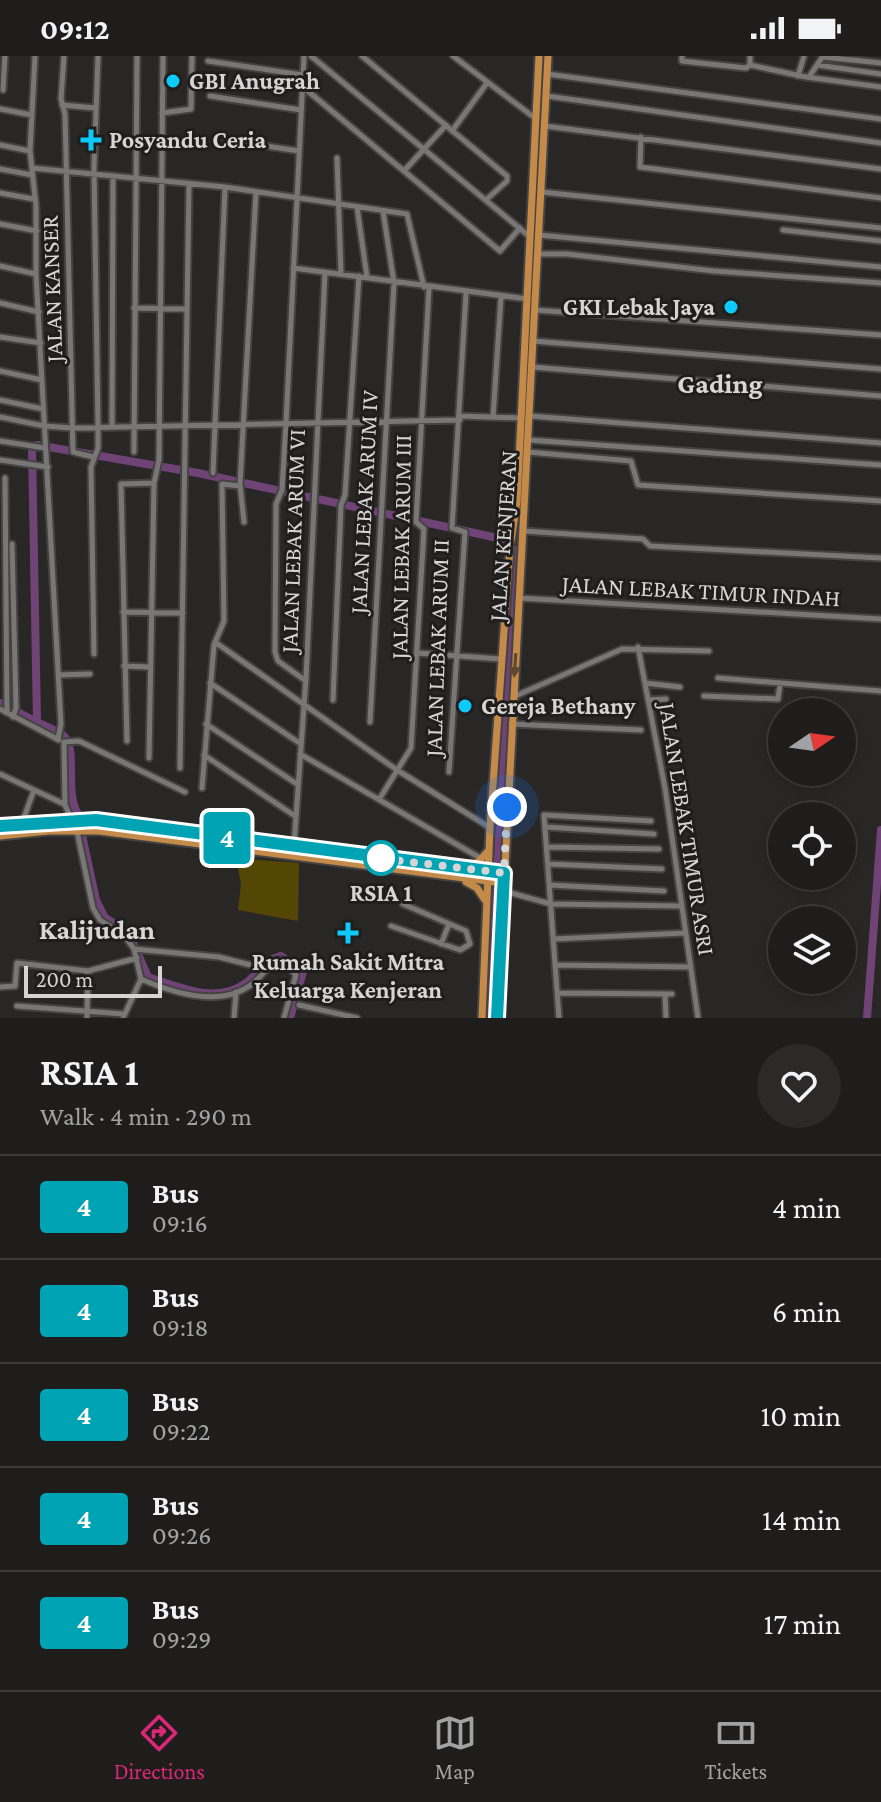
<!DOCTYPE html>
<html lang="en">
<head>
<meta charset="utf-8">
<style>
	:root { --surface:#1f1d1c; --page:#2c2a29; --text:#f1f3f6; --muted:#a1a2a3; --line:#3c3b3b; --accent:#db2777 }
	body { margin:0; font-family:"Crimson Pro",serif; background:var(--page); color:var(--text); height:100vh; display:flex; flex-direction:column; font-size:30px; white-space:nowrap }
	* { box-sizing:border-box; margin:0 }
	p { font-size:26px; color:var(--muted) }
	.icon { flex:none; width:44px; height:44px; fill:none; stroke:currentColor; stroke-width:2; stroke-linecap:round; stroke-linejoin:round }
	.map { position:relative; height:962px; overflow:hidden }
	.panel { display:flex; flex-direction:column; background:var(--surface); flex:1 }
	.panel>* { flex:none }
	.badge { padding:0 16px; border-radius:6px; font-size:28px; line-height:52px }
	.needle { width:52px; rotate:77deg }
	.tools { position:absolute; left:768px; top:642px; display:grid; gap:16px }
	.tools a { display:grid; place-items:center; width:88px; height:88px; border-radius:50%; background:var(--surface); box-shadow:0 4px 12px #0003,0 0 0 2px var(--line); font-size:40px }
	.scale { position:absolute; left:24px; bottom:20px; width:138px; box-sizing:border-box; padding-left:8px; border:4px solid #d6d4d4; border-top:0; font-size:22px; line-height:28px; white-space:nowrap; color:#d6d4d4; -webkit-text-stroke:6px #201d1d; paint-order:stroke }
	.you { position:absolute; width:40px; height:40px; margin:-20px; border:6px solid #fff; border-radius:50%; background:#1a73e8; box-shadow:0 0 0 12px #1a73e833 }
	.map>.badge { position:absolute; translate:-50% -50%; box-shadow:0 0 0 4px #fff }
	.round { display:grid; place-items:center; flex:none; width:84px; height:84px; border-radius:42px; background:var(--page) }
	.overview { display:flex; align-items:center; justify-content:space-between; height:136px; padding:0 40px }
	h1 { font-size:38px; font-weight:700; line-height:60px }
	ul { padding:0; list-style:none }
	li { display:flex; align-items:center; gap:24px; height:104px; padding:0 40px; border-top:2px solid var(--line) }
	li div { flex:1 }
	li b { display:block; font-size:30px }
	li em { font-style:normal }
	li .badge { min-width:88px; font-weight:700; text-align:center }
	.status { display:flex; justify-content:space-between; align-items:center; height:56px; padding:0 40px; background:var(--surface); direction:ltr }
	.status svg { height:22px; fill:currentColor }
	.menu { display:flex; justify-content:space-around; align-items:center; height:112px; border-top:2px solid var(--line); background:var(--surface); font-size:22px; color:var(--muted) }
	.menu a { display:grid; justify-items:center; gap:4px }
	.menu .current { color:var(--accent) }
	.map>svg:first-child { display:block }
	.green { fill:#544706 }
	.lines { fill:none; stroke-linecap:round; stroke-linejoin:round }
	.river { stroke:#704376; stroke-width:8 }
	.minor-casing { stroke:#454342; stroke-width:9 }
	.primary-casing { stroke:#454342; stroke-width:11 }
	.minor { stroke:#797676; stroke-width:5 }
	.primary { stroke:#c38a4a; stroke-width:7 }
	.oneway { fill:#61492f }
	.line-casing { stroke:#fff; stroke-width:18 }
	.line { stroke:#00a3b4; stroke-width:12 }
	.walk { stroke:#d6d4d4; stroke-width:8; stroke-dasharray:0 14.4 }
	.poi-dot { fill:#0ccafa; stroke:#201d1d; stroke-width:3 }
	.stop-dot { fill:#fff; stroke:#00a3b4; stroke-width:4 }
	.labels { text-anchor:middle; stroke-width:6; stroke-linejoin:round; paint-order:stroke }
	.poi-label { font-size:24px; font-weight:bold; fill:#d6d4d4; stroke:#201d1d; text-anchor:start }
	.street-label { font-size:24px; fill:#d6d4d4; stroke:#201d1d }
	.stop-label { font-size:24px; font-weight:bold; fill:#d6d4d4; stroke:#201d1d }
	.quarter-label { font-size:28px; font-weight:bold; fill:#dad6d5; stroke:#201d1d }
</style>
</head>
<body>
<div class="status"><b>09:12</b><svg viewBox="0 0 49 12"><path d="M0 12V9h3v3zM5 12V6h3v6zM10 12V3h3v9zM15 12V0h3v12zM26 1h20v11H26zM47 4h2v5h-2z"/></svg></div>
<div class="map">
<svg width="881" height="962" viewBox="0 0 881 962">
	<rect width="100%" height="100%" fill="#292726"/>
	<path class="green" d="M236,802L299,807L298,865L238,854L241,828Z"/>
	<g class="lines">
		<path class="river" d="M37,389L198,417L507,484L515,495L489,962
			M32,391L37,666C45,670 59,675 65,681C77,696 65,735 77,756L96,844L105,862L128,875L148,921C179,931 217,949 246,927C259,917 265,904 281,900L303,916L290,962
			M0,647L37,666
			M867,962L881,774"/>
		<g class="minor-casing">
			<path id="minor" d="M35,0L30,95L36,150V218L61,668L58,683
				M64,0L61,43L65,58L73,396L93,401
				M304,0L286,367L282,434L276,448L275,596L278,605L306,625
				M311,0L529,180
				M362,0L507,120V125L487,143
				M453,0L535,62
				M682,0V5L746,12L750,9L806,21L881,31
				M823,1L881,7
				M208,5L303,19
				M750,9V0
				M817,9L881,18
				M547,18L881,63
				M798,20L804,0
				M809,21L823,0
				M303,31L500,195L520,172
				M3,34L5,0
				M210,40L301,54
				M547,40L881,87
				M62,49L95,52
				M0,53L32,59
				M162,57L191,53L192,0
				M545,70L881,113
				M452,75L487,27
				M641,81L640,111L881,142
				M226,84L299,95
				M0,89L30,95
				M337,102L341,217
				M32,112L225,131L407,158L424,231
				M0,113L32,119
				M404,115L446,69
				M542,136L881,172
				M0,137L34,143
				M357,151L367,221
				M0,168L37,175
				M783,174L881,185
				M539,179L881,211
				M538,198H567L714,215L881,227
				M0,210L36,218
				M293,212L528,243
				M0,247L39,256
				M134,252L187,253
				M535,254L881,279
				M0,281L41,287
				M533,285L881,313
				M532,311L881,340
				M0,315L42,324
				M0,344L43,353
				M460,360L521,362
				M530,360L881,387
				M0,361L44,370L73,372L460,364
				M493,361L501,241
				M112,371L113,120
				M529,384L881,409
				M0,385L45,392
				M134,396L137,0
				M528,396L631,405L638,429L881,445
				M0,404L48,411
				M213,417L225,131
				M5,422L7,657
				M244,466L240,428L256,136
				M524,475L643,483L650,490L881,502
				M12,488L16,652L13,661
				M519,542L881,563
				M123,556L183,557
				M215,586L397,714L489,771
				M638,591L665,732L698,962
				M417,597L501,603
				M94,598L91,411L98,392V371L94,112L98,0
				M124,610L150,611
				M58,619L90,618
				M718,622L881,635
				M210,627L301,688
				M645,627L680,631
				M704,640L778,643L780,628
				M513,641L622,593L709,595
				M333,644L341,449L345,439L359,220
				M648,644L666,643
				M0,653L59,684
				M370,666L394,227L383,155
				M206,668L297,728
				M511,668L641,674
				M127,685L121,428L154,427
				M64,686L65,749L77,775L93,852L100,864L124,879L134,893L141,923
				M64,686L79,685L185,736
				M300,698L482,803
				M204,699L295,760
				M149,702L154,427L159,404L163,0
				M180,712L189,128
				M449,716L465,476L452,472L466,237
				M0,718L64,748
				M202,732L214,589L224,565L222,428L240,430
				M380,742L411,692L424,473L416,466L429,232
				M22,767L34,734
				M546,771L654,778
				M294,789L306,622L325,216
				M548,791L659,793
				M549,808L662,813
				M550,829L664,835
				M504,835L551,848L681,850
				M391,870L460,894L470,888L466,875L403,848
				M553,883L685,877
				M441,888L449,868
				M134,893L219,901L266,913
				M555,909L691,911
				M141,923C173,937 221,952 252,928C263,920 268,907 281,903L296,919L284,962
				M0,931L15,930L17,907L88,915
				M558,937L672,938
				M665,938L666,962
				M299,949L357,962
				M17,950L124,958
				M87,962L88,915L137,902
				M123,962L141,923
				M234,962L236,936
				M559,962L544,759L651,765"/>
		</g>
		<g class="primary-casing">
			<path id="primary" d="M511,485L517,445L539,0
				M0,770L96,764L504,817
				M0,780L48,775H99L503,827
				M464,811L478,806L489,794
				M466,826L477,832L485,844
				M482,962L490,771L510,491
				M497,962L548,0"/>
		</g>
		<use href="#minor" class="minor"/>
		<use href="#primary" class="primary"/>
	</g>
	<defs><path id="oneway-solid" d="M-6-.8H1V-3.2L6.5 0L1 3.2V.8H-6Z" transform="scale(2)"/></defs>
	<use class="oneway" href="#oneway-solid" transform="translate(515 609) rotate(94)"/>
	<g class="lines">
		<g class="line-casing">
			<path id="line" d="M0,770L96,764L504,817L497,962"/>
		</g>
		<use href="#line" class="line"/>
		<path class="walk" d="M381,802H376L504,817L507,751"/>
	</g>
	<g class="poi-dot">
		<circle cx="173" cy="25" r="8"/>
		<path d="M87 72h8v8h8v8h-8v8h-8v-8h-8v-8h8z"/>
		<circle cx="731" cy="251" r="8"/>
		<circle cx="465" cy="650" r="8"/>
		<path d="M344 865h8v8h8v8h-8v8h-8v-8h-8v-8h8z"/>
	</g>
	<circle class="stop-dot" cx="381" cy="802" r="16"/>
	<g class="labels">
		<g class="poi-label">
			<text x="189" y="33">GBI Anugrah</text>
			<text x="109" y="92">Posyandu Ceria</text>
			<text x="715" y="259" text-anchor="end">GKI Lebak Jaya</text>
			<text x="481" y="658">Gereja Bethany</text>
			<text x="348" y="914" text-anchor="middle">Rumah Sakit Mitra<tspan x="348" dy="28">Keluarga Kenjeran</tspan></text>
		</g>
		<g class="street-label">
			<text transform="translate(52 233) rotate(-92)" y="8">JALAN KANSER</text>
			<text transform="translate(364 446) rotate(-87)" y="8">JALAN LEBAK ARUM IV</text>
			<text transform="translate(503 480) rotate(-86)" y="8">JALAN KENJERAN</text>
			<text transform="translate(293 485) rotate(-88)" y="8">JALAN LEBAK ARUM VI</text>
			<text transform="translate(401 491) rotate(-89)" y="8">JALAN LEBAK ARUM III</text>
			<text transform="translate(701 535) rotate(3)" y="8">JALAN LEBAK TIMUR INDAH</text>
			<text transform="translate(437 592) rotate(-88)" y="8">JALAN LEBAK ARUM II</text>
			<text transform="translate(687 773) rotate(81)" y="8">JALAN LEBAK TIMUR ASRI</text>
		</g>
		<g class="stop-label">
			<text x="381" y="845">RSIA 1</text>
		</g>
		<g class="quarter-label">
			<text x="720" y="337">Gading</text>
			<text x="97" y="883">Kalijudan</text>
		</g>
	</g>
</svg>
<div class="tools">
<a><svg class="needle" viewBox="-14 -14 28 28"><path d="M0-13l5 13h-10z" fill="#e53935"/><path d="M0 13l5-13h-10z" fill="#a1a2a3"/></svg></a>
<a><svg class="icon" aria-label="locate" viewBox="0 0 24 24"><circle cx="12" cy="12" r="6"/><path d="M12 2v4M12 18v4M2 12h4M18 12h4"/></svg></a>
<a><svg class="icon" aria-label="layers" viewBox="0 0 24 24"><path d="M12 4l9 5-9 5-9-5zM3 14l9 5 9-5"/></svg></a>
</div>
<div class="scale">200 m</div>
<div class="you" style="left:507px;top:751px"></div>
<b class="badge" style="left:227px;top:782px;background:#00a3b4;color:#fff">4</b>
</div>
<section class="panel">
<div class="overview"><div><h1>RSIA 1</h1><p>Walk · 4 min · 290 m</p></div><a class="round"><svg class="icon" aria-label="heart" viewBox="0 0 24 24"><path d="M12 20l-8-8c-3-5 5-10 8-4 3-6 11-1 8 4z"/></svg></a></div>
<ul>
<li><span class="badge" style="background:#00a3b4;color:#fff">4</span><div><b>Bus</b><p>09:16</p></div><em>4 min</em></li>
<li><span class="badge" style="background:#00a3b4;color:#fff">4</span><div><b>Bus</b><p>09:18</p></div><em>6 min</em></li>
<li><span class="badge" style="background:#00a3b4;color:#fff">4</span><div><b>Bus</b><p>09:22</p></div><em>10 min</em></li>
<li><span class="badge" style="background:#00a3b4;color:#fff">4</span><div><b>Bus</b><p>09:26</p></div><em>14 min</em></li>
<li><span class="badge" style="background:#00a3b4;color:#fff">4</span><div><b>Bus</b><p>09:29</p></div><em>17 min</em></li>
</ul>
</section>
<nav class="menu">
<a class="current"><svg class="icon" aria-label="directions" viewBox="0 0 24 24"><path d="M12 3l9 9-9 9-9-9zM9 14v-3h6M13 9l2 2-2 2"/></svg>Directions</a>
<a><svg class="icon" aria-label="map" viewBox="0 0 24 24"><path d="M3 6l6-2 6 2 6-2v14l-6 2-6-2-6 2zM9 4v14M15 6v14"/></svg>Map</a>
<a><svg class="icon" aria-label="tickets" viewBox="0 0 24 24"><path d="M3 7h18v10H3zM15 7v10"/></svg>Tickets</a>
</nav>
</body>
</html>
